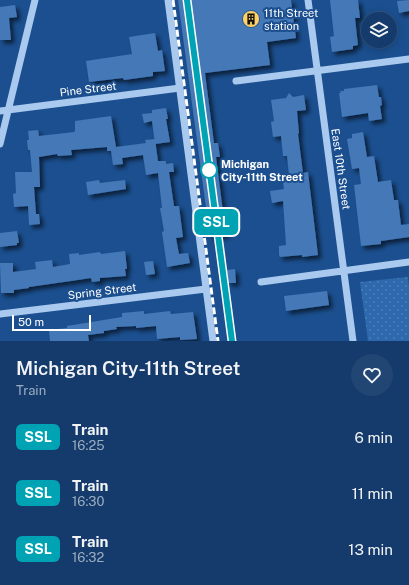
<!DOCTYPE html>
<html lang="en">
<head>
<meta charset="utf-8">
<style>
	:root { --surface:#143b6b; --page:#214673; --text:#f1f3f6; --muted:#9dadc1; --line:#33557e }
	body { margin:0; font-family:"Public Sans",sans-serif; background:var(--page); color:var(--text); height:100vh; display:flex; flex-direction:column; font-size:15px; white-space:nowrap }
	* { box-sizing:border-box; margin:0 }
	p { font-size:13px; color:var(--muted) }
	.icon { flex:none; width:22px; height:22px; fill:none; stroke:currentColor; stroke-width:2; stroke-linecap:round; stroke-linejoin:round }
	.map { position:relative; height:341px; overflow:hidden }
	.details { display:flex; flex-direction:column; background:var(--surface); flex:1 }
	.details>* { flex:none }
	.badge { padding:0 8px; border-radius:6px; font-size:14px; line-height:26px }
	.tools { position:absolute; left:361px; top:12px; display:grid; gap:8px }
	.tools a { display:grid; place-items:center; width:36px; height:36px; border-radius:50%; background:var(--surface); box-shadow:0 2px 10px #0003,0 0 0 1px var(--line); font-size:20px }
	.scale { position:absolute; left:12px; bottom:10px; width:79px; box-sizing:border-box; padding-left:4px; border:2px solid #fff; border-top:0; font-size:11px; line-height:14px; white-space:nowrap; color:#fff; -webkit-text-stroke:3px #1b4f8f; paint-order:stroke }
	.map>.badge { position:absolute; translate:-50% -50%; box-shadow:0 0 0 2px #fff }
	.round { display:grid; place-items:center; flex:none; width:42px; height:42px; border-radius:21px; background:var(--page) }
	.overview { display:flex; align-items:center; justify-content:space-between; height:68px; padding:0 16px }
	h1 { font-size:19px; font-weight:600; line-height:30px }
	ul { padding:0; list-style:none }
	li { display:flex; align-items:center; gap:12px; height:56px; padding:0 16px }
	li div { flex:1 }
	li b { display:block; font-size:15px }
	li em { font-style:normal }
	li .badge { min-width:44px; font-weight:700; text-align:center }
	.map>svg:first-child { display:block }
	.grass { fill:url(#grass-dots) }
	.building { fill:#4478b7; filter:url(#shadow) }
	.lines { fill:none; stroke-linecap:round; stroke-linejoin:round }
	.minor { stroke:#a9c9ee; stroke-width:7 }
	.rail { stroke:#fff; stroke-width:3; stroke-dasharray:7 3; stroke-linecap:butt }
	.line-casing { stroke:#fff; stroke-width:9 }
	.line { stroke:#00a3b4; stroke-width:6 }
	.stop-dot { fill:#fff; stroke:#00a3b4; stroke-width:2 }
	.labels { text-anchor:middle; stroke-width:4; stroke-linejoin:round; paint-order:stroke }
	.poi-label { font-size:11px; fill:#fff; stroke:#1b4f8f; text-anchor:start }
	.street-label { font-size:11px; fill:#fff; stroke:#1b4f8f }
	.stop-label { font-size:11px; font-weight:bold; fill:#fff; stroke:#1b4f8f; text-anchor:start }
</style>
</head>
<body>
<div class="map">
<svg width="409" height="341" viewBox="0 0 409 341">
	<defs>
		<pattern id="grass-dots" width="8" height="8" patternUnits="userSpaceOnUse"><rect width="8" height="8" fill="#2e69ad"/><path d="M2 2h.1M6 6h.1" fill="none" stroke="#4d80b9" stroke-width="1.8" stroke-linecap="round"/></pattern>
		<filter id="shadow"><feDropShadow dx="3.5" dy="3.5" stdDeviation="2" flood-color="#0009"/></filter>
	</defs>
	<rect width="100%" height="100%" fill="#1b4f8f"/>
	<path class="grass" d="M408,277L409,287V341H368L360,282Z"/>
	<path class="building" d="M178,0H291L296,38L267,42L270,65L205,73L214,143H218L220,157H216L226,235L210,237Z
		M330,0H358L360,18H355L358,45L353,46V49L332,52L330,37L334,36Z
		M409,0V11L399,13L397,1Z
		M15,5L17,17L9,18L11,40H0V7Z
		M155,33L158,51L162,50L165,71L153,72V76L124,80L123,78L89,82L86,61L132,54L129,37Z
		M377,85L379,97H381L382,105L380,106L382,119L369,121L368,113L342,117L339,93H341L340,91H344V89Z
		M289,93L293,97L304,95L306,110L297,111L299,133L298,134L303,173L308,172L318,255L302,257V255L280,257L279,255V246L286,245L283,201L272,203L270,191L284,189L282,176L289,175L287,156H283L281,136L273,137L271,122L274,121L271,100L286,98Z
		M166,108L168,119H166L170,142L155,144L152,121L144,123L142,114L152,113V110Z
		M111,116L116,147L146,143L145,140L155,139L158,161H166V164L173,163L174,172H169L174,206H179L183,237L176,238L179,254L188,253L190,263L167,267L162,232L164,231L160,208H162L158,173L146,175L143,155L122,158L123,164L113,165L111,151H107V147L71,150L72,155L58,156L57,154L39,157L40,187H34L36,214H39L40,224L29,225L28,206L14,207L13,194L16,193L15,172H32L30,150H28L27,140H29L28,131L38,130L39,136L74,132L75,131V121Z
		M363,132L367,157L374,156L378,182L391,180L394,200H398L401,225L409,224V237L381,241V244L361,246L354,185L361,184L359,168L352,169L347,139L352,138V134Z
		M99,180L100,183L125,180L126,189L88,195L86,182Z
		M17,231L19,243H17V245L0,247V233Z
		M125,251L127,269H125L126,276L100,278V281L92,282L91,278L71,281L29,287V288L14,290V293H1L0,263H13V272L36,269L35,262L52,260L53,267L70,264L69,254L79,253V255L100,252L101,254Z
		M153,261L155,274L146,275L144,262Z
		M235,269L236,283H228L227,270Z
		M327,291L329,305L286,311L284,296Z
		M144,311V314L170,311L171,314L193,312L197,339L180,340V337L157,339L156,326L136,328V326L116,327L117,329L104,331V333L88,335L89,341H50L49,330L67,328V326L122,317V313Z"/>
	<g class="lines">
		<path class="minor" d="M168,0L213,341
			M308,0L353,341
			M236,81L409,59
			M0,111L180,88
			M0,144L35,0
			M261,282L409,262
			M0,314L206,289"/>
		<path class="rail" d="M173,0L218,341
			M186,0L231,341"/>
	</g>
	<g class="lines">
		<g class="line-casing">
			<path id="line" d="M187,0L232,341"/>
		</g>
		<use href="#line" class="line"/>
	</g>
	<defs>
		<g id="building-disc" transform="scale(0.9)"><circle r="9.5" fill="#ffd166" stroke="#1b4f8f"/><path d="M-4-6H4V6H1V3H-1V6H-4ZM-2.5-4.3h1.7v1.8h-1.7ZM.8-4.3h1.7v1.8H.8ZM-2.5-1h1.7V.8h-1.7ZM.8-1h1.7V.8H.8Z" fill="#111"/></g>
	</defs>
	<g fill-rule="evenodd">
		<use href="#building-disc" x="251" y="19"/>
	</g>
	<circle class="stop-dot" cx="209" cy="170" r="8"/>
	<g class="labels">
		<g class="poi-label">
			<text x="264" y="17">11th Street<tspan x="264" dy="13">station</tspan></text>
		</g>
		<g class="street-label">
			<text transform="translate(88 89) rotate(-7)" y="4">Pine Street</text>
			<text transform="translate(341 169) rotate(82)" y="4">East 10th Street</text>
			<text transform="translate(102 291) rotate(-7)" y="4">Spring Street</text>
		</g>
		<g class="stop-label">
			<text x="221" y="168">Michigan<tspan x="221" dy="13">City-11th Street</tspan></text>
		</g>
	</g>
</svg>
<div class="tools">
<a><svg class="icon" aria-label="layers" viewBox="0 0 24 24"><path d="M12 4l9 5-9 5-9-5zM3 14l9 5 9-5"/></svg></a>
</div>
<div class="scale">50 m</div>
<b class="badge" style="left:216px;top:222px;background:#00a3b4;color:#fff">SSL</b>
</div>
<section class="details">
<div class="overview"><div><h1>Michigan City-11th Street</h1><p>Train</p></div><a class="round"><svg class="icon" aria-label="heart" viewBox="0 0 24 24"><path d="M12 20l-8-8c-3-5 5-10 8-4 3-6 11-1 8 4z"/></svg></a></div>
<ul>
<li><span class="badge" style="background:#00a3b4;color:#fff">SSL</span><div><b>Train</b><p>16:25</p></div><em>6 min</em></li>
<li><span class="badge" style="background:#00a3b4;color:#fff">SSL</span><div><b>Train</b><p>16:30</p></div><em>11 min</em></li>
<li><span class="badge" style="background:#00a3b4;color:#fff">SSL</span><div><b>Train</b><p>16:32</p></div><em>13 min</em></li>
</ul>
</section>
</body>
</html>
